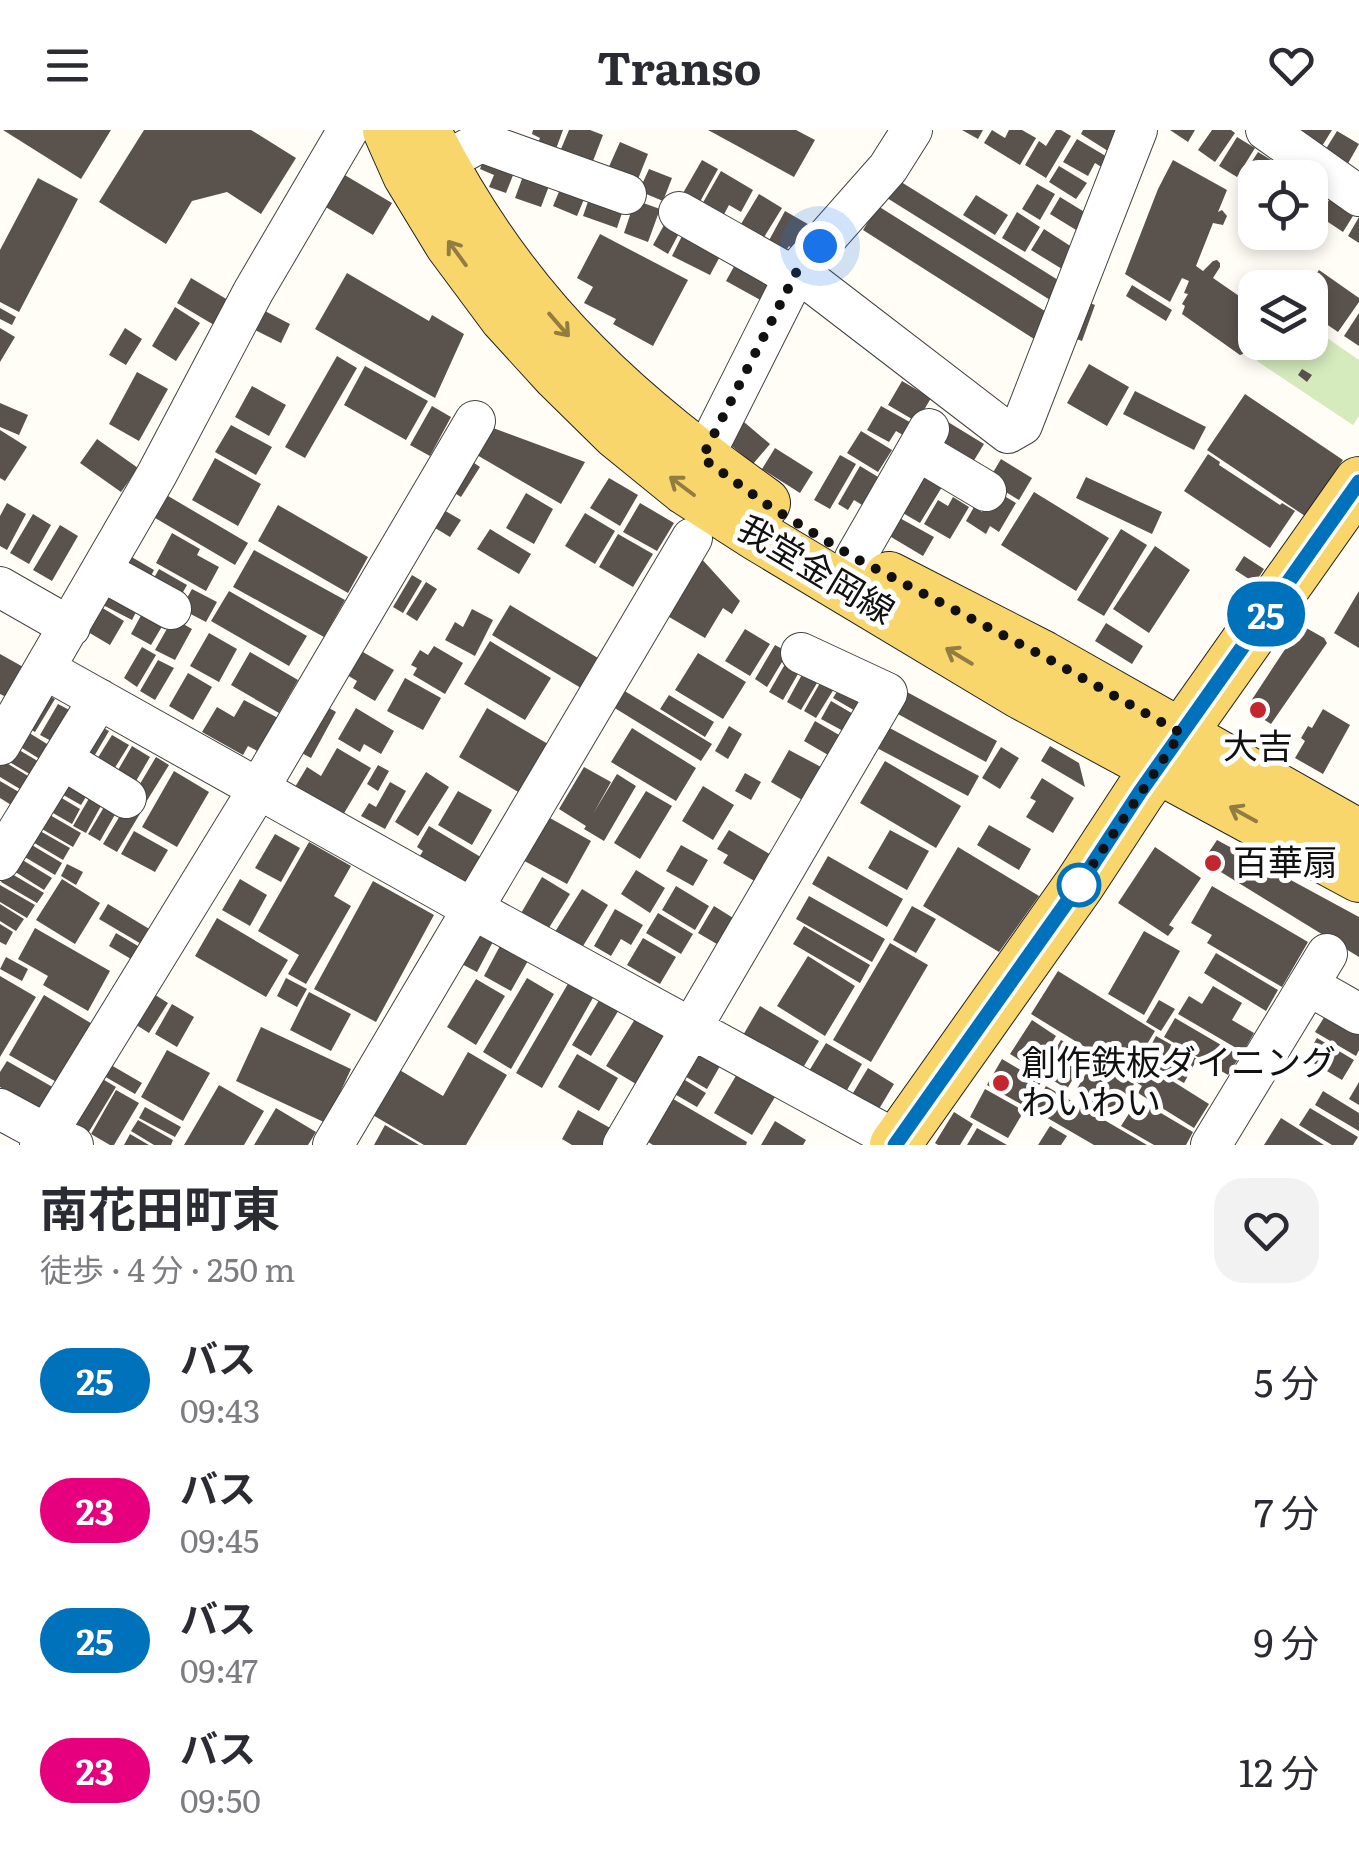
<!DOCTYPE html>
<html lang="ja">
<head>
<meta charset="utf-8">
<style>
	:root { --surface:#fff; --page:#f2f2f3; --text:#2b2b33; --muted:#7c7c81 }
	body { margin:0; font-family:Literata,"Noto Sans JP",serif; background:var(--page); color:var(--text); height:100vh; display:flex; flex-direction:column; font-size:38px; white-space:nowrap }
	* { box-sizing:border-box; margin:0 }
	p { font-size:32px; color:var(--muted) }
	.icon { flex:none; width:55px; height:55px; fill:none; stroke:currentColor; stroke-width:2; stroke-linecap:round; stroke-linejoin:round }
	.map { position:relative; height:1015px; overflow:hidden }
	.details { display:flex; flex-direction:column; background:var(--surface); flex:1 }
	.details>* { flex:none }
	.badge { padding:0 20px; border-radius:32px; font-size:35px; line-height:65px }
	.fabs { position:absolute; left:1238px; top:30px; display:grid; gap:20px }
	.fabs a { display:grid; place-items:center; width:90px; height:90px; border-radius:20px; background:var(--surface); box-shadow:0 5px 15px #0003; font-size:50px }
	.you { position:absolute; width:50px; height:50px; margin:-25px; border:8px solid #fff; border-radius:50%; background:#1a73e8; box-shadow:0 0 0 15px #1a73e833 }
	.map>.badge { position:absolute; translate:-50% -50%; box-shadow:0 0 0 5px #fff }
	.round { display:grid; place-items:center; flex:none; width:105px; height:105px; border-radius:30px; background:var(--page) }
	.head { display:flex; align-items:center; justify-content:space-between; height:170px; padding:0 40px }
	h1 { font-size:48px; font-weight:700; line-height:75px }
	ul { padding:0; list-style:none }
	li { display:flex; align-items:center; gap:30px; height:130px; padding:0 40px }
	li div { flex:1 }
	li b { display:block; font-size:38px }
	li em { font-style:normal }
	li .badge { min-width:110px; font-weight:700; text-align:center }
	header { display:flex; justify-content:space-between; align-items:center; height:130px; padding:0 40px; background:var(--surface); font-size:45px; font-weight:700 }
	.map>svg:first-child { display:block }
	.green { fill:#d5ebbd }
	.building { fill:#5a524d }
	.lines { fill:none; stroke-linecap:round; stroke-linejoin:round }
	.minor-casing { stroke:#444; stroke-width:42 }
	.major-casing { stroke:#222; stroke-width:52 }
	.minor { stroke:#fff; stroke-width:40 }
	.major { stroke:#f9d66b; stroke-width:50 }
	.oneway { stroke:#917d42 }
	.line-casing { stroke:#fff; stroke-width:22 }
	.line { stroke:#0072bc; stroke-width:15 }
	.walk { stroke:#111; stroke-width:10; stroke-dasharray:0 18 }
	.poi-dot { fill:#c4262e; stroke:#fff; stroke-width:4 }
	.stop-dot { fill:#fff; stroke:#0072bc; stroke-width:5 }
	.labels { text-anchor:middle; stroke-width:10; stroke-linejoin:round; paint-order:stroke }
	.street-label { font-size:35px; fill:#111; stroke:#fff }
	.poi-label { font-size:35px; fill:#111; stroke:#fff; text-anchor:start }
</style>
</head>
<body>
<header><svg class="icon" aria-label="menu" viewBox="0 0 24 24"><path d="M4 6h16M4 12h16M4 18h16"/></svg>Transo<svg class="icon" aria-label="heart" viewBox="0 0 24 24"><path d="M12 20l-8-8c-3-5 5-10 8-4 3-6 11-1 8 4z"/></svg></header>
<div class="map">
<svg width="1359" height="1015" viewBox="0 0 1359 1015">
	<rect width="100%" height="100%" fill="#fffdf5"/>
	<path class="green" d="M1314,199L1359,230V286L1353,295L1257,231L1268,213H1290L1301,219L1305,213L1310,212V205Z"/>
	<path class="building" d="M3,0H111L81,49Z
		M144,0H251L296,28L261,84L227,62L192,71L166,114L99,72Z
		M533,0H563L553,27L535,20L540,8L532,4Z
		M569,0H590L603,5L593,31L561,19Z
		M708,0H796L815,10L794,47Z
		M962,0H983L978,9Z
		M992,0L1005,8L1009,0H1022L1036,8L1020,35L984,13Z
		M1056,0H1061L1071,6L1046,48L1025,35L1039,11L1046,16Z
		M1083,0H1121L1108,21L1081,4Z
		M1170,0H1195L1188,12Z
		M1212,0H1231L1235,3L1215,32L1198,20Z
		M1300,0H1332L1319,21Z
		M1337,1L1359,14L1346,37L1324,22Z
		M1237,7L1255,18L1237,47L1219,36Z
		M1077,9L1109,28L1103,38L1095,33L1088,46L1063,32Z
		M620,12L648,24L636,54L607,41Z
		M1258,22L1273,31L1263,48H1255V59L1240,50Z
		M486,23L517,35L506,63L489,57L494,45L480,39Z
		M702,30L718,39L696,79L679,70Z
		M1173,30L1227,60L1218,82L1222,80L1227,86L1223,95L1213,93L1196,136L1203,141L1213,131L1217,130L1220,133V137L1213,148L1255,177V209L1243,224L1240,225L1182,184L1185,176L1182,174L1188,164L1184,163L1189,151L1182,148L1170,172L1125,144L1158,59Z
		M1059,36L1087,53L1076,69L1049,52Z
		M1283,36L1301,48H1276Z
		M526,38L552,48L541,77L515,68Z
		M649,39L672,48L663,71L639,61Z
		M721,41L753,60L741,82L729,75L722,88L701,76Z
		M343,44L392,73L373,105L324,76Z
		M38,48L78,69L19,182L0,172V120Z
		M898,50L1066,155L1055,173L887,68Z
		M1315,50L1331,61L1310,94V58Z
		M563,52L587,62L577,86L553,76Z
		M1037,54L1055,64L1040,90L1022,79Z
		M592,60L626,71L617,98L583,86Z
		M759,64L782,78L761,112L738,99Z
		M1333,64L1349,74L1344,80L1353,86L1343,102L1319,86Z
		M976,65L1008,85L995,105L963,85Z
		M1060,67L1091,86L1081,103L1050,84Z
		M635,70L660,79L648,112L624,103Z
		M878,76L1048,183L1042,214L863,100Z
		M785,81L813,97L799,122L789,116L784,124L767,114Z
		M1017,82L1040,97L1025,122L1002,108Z
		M669,86L684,94L668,124L653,115Z
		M1359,87V113L1348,106Z
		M1044,99L1075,119L1062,139L1031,120Z
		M685,100L724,119L710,145L672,126Z
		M600,104L688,150L653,216L613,194L616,189L584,173L593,157L577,148Z
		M737,131L775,152L764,172L726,151Z
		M1319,140L1359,168V172L1338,202L1310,183V158H1307Z
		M347,143L429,191L432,185L464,204L435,268L315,199Z
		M191,148L228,170L214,195L177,173Z
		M1132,155L1172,180L1166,191L1126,166Z
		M1082,170L1095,175L1082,211L1069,206Z
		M175,177L200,193L176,231L152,216Z
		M0,178L16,187L12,195L0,189Z
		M263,180L290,194L281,213L253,199Z
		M1359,183V216L1344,206Z
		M0,198L15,207L0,232Z
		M125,198L142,209L126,235L109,225Z
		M337,226L357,238L305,328L285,317Z
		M1089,234L1129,257L1107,296L1067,273Z
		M365,236L428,271L406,310L344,275Z
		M1302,239L1312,245L1307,252L1298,245Z
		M137,242L168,259L139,311L109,294Z
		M902,251L931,268L917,292L888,275Z
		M252,256L286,275L269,306L235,287Z
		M1135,261L1206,297L1194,320L1123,284Z
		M1245,264L1343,330L1305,386L1207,320Z
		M0,273L28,285L19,305L0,297Z
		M432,276L451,287L430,326L410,315Z
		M881,276L915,295L908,308L896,301L889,312L867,300Z
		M744,292L770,314L753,334L727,312Z
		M948,292L984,314L973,332L933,317Z
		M231,295L272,317L256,345L215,322Z
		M485,295L585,332L561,374L470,321Z
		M0,300L27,317L5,351L0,348Z
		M861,301L892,320L878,342L847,323Z
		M97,309L138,338L121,362L80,333Z
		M775,318L813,342L800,363L762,339Z
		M1208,324L1220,332L1219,335L1280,375L1282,373L1295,381L1270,418L1184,361Z
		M840,325L856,334L830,379L814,370Z
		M464,326L480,337L461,367L445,357Z
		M215,328L261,354L238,396L192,370Z
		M1001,329L1032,348L1019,370L988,351Z
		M860,336L883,350L867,378L854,370L848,380L838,374Z
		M918,343L942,357L920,393L896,379Z
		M1086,347L1162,382L1152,404L1076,368Z
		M609,348L638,365L620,396L590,378Z
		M996,361L1016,373L999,402L990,396L986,404L966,391L974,377L982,382Z
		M1034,362L1109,408L1076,461L1001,415Z
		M163,363L248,413L235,435L150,385Z
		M526,363L553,379L534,414L506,398Z
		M953,367L969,377L950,409L924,394L938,370L948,376Z
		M7,373L26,384L7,420L0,416V386Z
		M640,373L674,393L657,421L623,402Z
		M278,375L368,427L348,463L258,411Z
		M435,375L461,390L450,407L425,392Z
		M585,383L615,401L595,434L565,416Z
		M33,384L51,395L29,434L10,423Z
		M896,386L934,407L923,426L886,404Z
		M60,395L78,406L52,451L33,440Z
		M490,399L531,424L519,444L477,419Z
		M1121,399L1147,415L1104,486L1077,470Z
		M172,403L200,419L197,425L219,437L206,461L156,433Z
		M618,404L653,424L633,457L599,437Z
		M1155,416L1190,440L1149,503L1113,479Z
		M254,420L345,470L324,507L233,457Z
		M123,422L154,440L147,454L115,436Z
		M699,426L740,471L732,484L723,478L705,508L664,484Z
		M1244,426L1264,439L1255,453L1235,440Z
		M159,439L187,455L178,471L150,455Z
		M412,445L422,451L403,483L393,477Z
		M426,452L437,459L417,491L406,484Z
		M110,455L141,472L132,490L101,474Z
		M192,459L217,472L206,492L181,479Z
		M229,461L307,506L289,536L211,491Z
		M1359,461V518L1334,503Z
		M96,474L124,491L110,515L88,502L94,493L87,489Z
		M510,475L598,528L581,558L492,505Z
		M146,476L167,488L151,515L131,504Z
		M472,479L493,490L475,526L445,510L455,492L463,497Z
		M173,488L192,499L175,530L155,520Z
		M1106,493L1143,516L1132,534L1095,511Z
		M1301,495L1324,508L1327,513L1271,594L1252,582L1249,574Z
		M745,499L770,514L750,546L725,531Z
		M209,503L237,519L219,552L190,536Z
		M490,511L551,548L525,590L464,554Z
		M775,515L788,522L767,557L755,549Z
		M434,516L463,533L445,564L413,545L417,538L411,535L420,520L428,525Z
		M142,517L156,525L137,557L124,548Z
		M356,518L394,540L375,571L353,558L357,551L342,542Z
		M250,522L298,550L279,583L231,555Z
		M698,523L746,552L723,589L675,560Z
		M0,524L25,538L8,568L0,564Z
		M788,529L802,537L783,570L769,562Z
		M158,530L174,538L155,570L140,561Z
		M805,539L820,548L801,580L787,572Z
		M188,543L212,557L193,590L169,576Z
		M824,546L837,554L816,588L804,581Z
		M405,548L441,568L423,600L387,581Z
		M844,550L868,564L857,582L833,568Z
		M623,560L712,614L701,631L613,577Z
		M41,561L55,569L35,602L22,594Z
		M907,562L997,611L986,632L896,583Z
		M669,565L714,592L705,607L660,579Z
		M244,570L278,588L259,622L248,616L243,625L202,602L217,577L234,587Z
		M317,571L336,582L311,628L292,618Z
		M831,571L855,585L845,602L821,589Z
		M58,574L77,584L59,615L40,605Z
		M356,578L394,601L381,624L364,614L360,622L338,609Z
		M487,578L548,614L520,663L459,627Z
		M1323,579L1350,595L1323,644L1295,628L1305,611L1301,608L1308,596L1312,598Z
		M815,591L846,609L835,629L804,611Z
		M96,594L109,601L89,635L76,627Z
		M18,596L52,617L43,631L9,610Z
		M729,596L742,604L728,629L715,621Z
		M886,596L979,646L968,666L875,617Z
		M632,598L696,638L676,671L611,632Z
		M112,605L129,615L111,644L94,634Z
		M9,614L41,633L33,646L1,627Z
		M132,616L150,627L132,658L114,647Z
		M1050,616L1079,633L1085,657L1041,631Z
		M1001,617L1019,628L1000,659L982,648Z
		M337,618L371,638L343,685L295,657L307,637L321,646Z
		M789,620L823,638L804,671L771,652Z
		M156,627L169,635L143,677L131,669Z
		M0,629L33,649L25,662L0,647Z
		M885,631L961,676L936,718L860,673Z
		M378,635L389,641L378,661L367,654Z
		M584,637L611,652L593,684L617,644L636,656L604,711L584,699L586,696L559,679Z
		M174,641L209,662L177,717L142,697Z
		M426,642L449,657L418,706L395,692Z
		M68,643L92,657L81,675L58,662Z
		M745,643L761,652L751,670L735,661Z
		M1042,648L1074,668L1053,703L1026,687L1036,671L1030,668Z
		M0,651L24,665L16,678L0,668Z
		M390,652L406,661L385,699L361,686L369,673L376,677Z
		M703,656L734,675L713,710L682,691Z
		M95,658L107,665L86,703L73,696Z
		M458,661L492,680L472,715L438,695Z
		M646,661L672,676L640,729L614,713Z
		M55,664L80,679L72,694L46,679Z
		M110,667L121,674L100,711L88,704Z
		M127,674L141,682L117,722L103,714Z
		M43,681L81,703L73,717L35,695Z
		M541,683L591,711L567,754L517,727Z
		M989,695L1031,719L1019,740L977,715Z
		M429,696L484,729L467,758L416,732L423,721L417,717Z
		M33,697L70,718L63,730L26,708Z
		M729,700L773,726L758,753L723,733L728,725L717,719Z
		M890,700L929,721L907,760L868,738Z
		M134,701L168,720L155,742L121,724Z
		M275,704L300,718L281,752L255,738Z
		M1217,710L1359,787V827L1203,731Z
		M25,711L62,733L55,745L18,723Z
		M309,712L351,736L334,766L351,776L306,854L288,844L299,825L258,801Z
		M681,715L708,730L693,756L666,741Z
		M958,717L1039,766L999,822L923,776Z
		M1155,717L1201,748L1169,795L1174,798L1168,806L1118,773Z
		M16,726L52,748L44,760L9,738Z
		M828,726L903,769L887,797L812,754Z
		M67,734L83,742L76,755L61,746Z
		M636,740L665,758L650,783L621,764Z
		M7,741L44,763L37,773L1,752Z
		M542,747L570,764L547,801L520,785Z
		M62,749L100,773L75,814L36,790Z
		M240,749L267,765L250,796L222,780Z
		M373,751L434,785L376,892L314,859Z
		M0,755L35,775L27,788L0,772Z
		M676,756L709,776L695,800L662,780Z
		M1212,756L1308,812L1282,857L1207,813L1212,805L1191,793Z
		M582,759L608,775L580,821L553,805Z
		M809,766L885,809L872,832L796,789Z
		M0,774L24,789L16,801L0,791Z
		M108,774L151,800L143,815L99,789Z
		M714,776L738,791L722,817L698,803Z
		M912,776L936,789L916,823L893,810Z
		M615,779L643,795L631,815L621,809L611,826L594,816Z
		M658,783L693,804L681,824L646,803Z
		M217,788L288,830L266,867L195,826Z
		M0,794L13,802L6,815L0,812Z
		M473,794L496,806L477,842L454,830Z
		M804,796L870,835L860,853L793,814Z
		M35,798L110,841L88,881L43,855L48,846L18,829Z
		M1144,801L1180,821L1144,885L1108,864Z
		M116,803L138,816L131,829L109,816Z
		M643,808L676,827L660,854L627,835Z
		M890,813L928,835L871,932L833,910Z
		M501,814L529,829L511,861L484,846Z
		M1216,823L1278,860L1266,881L1204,843Z
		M808,826L855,856L825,906L777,876Z
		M6,827L28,839L22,851L0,839Z
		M1058,841L1155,901L1129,944L1031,884Z
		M0,846L36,867L0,927Z
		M286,848L307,859L297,877L277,866Z
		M527,848L554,864L511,939L483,922Z
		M476,849L505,866L476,915L447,897Z
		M569,852L594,866L542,958L516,943Z
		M1213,856L1242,873L1232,890L1254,903L1243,922L1178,884L1189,866L1202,874Z
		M149,861L168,873L149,903L130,891Z
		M309,862L351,884L331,921L290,900Z
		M44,865L94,895L60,954L9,925Z
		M601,867L620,878L591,926L572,915Z
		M1159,870L1175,879L1161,901L1146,892Z
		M172,874L194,887L177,917L155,904Z
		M760,876L819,911L801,941L742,907Z
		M1328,881L1359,899V920L1356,926L1315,902Z
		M1175,888L1240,926L1228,945L1164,907Z
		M635,889L669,909L641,957L606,936Z
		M1032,890L1056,906L1035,940L1010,924Z
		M261,897L351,939L326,993L236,951Z
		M1156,906L1197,929L1184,953L1143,930Z
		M1317,908L1354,930L1342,950L1305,928Z
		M1061,910L1087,925L1067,959L1041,943Z
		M826,913L862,934L843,967L806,946Z
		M167,920L210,943L183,991L141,967Z
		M694,921L720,936L707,959L681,944Z
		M468,922L507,945L466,1015H424L371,984L398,939L443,966Z
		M577,924L618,948L599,981L558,957Z
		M1002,929L1041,952L1026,977L987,955Z
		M1094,930L1134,954L1115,986L1075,962Z
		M7,931L56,959L43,982L0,957V942Z
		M104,931L142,953L135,964L97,942Z
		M1142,932L1209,974L1194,998L1138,963L1142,956L1131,949Z
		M868,938L894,954L876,984L850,968Z
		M94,944L116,957L87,1005L65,992Z
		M737,944L775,967L752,1005L714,983Z
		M680,947L706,963L697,977L671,962Z
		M1359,952V975L1349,969Z
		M219,955L264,981L244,1015H184Z
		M1046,956L1147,1015H1094L1032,979Z
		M985,959L1024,981L1008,1008L970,987Z
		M116,960L139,973L114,1015H110L91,1004Z
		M1323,961L1359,983V1001L1315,975Z
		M668,966L747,1012L746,1015H653L643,1009Z
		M1149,976L1193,1002L1186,1015H1154L1121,996L1130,982L1142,989Z
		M145,977L181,997L175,1007L139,988Z
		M276,978L316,1002L308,1015H254Z
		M1310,978L1358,1007L1353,1015H1332L1299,995Z
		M578,980L612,999L602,1015H572L562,1009Z
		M954,982L973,994L960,1015H938L935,1013Z
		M1281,988L1324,1015H1264Z
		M138,990L173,1010L171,1015H154L131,1001Z
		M775,991L806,1010L803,1015H761Z
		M385,995L419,1015H374Z
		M1050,996L1067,1006L1061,1015H1038Z
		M977,998L1007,1015H967Z
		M130,1004L149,1015H124Z"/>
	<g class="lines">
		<g class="minor-casing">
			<path id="minor" d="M1266,0L1359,66
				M442,33L481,12L626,64
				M679,82L794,147
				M797,141L1008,303L1022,295L1137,0
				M917,320L986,361
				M703,328L797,141L888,38L912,0
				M855,428L929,299
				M102,441L171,479
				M0,457L70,497
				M45,539L473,779L905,1015
				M0,615L157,344L253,162L348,0
				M62,629L126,668
				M0,730L99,569
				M1308,855L1359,884
				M0,979L46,1004L73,1015
				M40,1015L259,658L475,291
				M333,1015L692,408
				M623,1015L887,563L801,523
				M1211,1015L1327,824"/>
		</g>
		<g class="major-casing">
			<path id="major" d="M388,0L408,45L450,114L505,188L557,245L616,303L686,360L756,405L1021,564L1359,747
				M425,0C466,82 521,161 586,226C640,281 702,328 765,373
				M889,447L1043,526L1359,705
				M895,1015L1079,755L1140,662L1359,352"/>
		</g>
		<use href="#minor" class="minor"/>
		<use href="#major" class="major"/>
	</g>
	<defs><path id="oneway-shaft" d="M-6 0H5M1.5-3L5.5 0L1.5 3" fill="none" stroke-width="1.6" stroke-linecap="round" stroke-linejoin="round" transform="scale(2.5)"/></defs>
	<g class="oneway">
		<use href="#oneway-shaft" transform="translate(457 123) rotate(-126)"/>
		<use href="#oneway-shaft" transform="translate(559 195) rotate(49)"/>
		<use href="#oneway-shaft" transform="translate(682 356) rotate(-143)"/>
		<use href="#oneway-shaft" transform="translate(959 526) rotate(-149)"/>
		<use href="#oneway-shaft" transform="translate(1243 684) rotate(-151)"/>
	</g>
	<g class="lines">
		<g class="line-casing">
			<path id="line" d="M895,1015L1079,755L1140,662L1359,352"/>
		</g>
		<use href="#line" class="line"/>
		<path class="walk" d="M820,116L797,141L702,328L772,378L855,428L1043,526L1181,603L1079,755"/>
	</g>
	<g class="poi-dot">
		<circle cx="1258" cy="580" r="10"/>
		<circle cx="1213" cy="733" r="10"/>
		<circle cx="1001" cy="953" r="10"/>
	</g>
	<circle class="stop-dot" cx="1079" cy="755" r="20"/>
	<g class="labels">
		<g class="street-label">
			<text transform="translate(816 440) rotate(31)" y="12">我堂金岡線</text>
		</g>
		<g class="poi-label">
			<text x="1258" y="629" text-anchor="middle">大吉</text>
			<text x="1233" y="745">百華扇</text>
			<text x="1021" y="945">創作鉄板ダイニング<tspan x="1021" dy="40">わいわい</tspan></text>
		</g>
	</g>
</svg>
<div class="fabs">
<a><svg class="icon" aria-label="locate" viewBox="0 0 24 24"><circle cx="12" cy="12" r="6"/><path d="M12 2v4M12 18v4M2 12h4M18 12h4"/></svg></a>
<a><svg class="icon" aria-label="layers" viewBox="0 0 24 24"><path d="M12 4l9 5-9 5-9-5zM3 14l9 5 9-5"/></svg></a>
</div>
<div class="you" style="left:820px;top:116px"></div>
<b class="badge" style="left:1266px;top:484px;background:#0072bc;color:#fff">25</b>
</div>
<section class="details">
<div class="head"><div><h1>南花田町東</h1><p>徒歩 · 4 分 · 250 m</p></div><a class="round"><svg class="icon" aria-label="heart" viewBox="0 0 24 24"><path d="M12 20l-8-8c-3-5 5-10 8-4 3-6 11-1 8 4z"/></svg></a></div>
<ul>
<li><span class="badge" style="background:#0072bc;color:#fff">25</span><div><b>バス</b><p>09:43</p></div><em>5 分</em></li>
<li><span class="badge" style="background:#e6007e;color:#fff">23</span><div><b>バス</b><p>09:45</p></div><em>7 分</em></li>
<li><span class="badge" style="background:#0072bc;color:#fff">25</span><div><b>バス</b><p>09:47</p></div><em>9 分</em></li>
<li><span class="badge" style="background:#e6007e;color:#fff">23</span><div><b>バス</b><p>09:50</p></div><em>12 分</em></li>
</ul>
</section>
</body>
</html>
